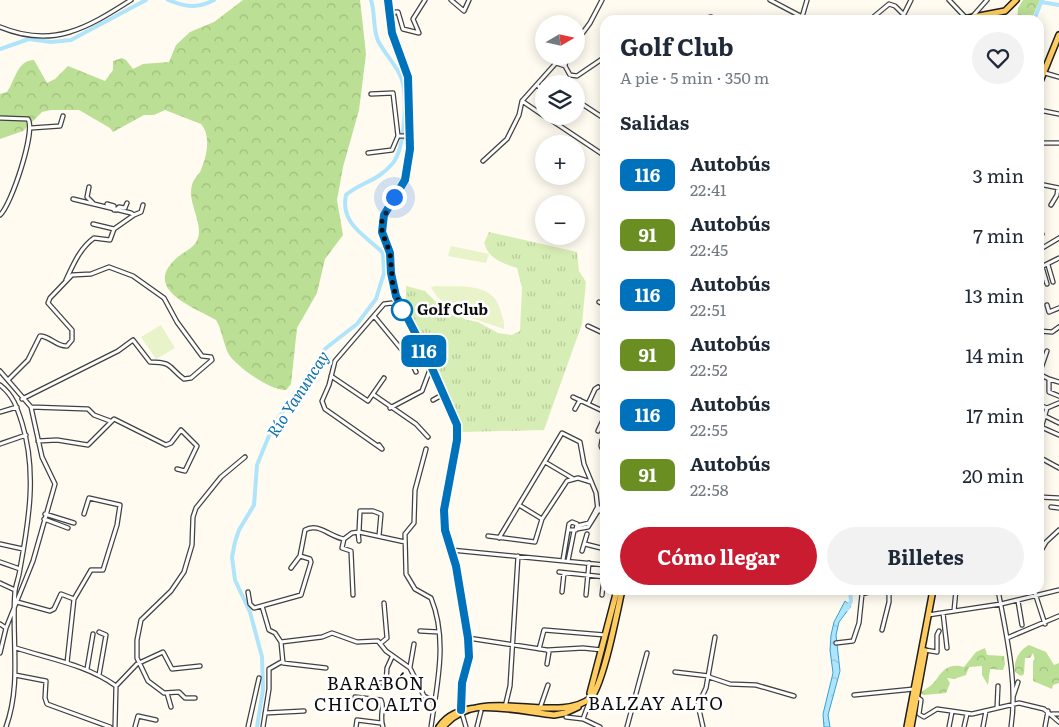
<!DOCTYPE html>
<html lang="es">
<head>
<meta charset="utf-8">
<style>
	:root { --surface:#fff; --page:#f2f2f3; --text:#1f2937; --muted:#747a83; --accent:#c91c31 }
	body { margin:0; font-family:Literata,serif; background:var(--page); color:var(--text); height:100vh; display:flex; flex-direction:column; font-size:19px; white-space:nowrap }
	* { box-sizing:border-box; margin:0 }
	p { font-size:16px; color:var(--muted) }
	.icon { flex:none; width:28px; height:28px; fill:none; stroke:currentColor; stroke-width:2; stroke-linecap:round; stroke-linejoin:round }
	.map { position:relative; flex:1; overflow:hidden }
	.details { position:absolute; left:600px; top:15px; width:444px; height:580px; display:flex; flex-direction:column; background:var(--surface); border-radius:15px; box-shadow:0 2px 12px #0003 }
	.details>* { flex:none }
	.badge { padding:0 10px; border-radius:8px; font-size:18px; line-height:32px }
	.needle { width:32px; rotate:81deg }
	.tools { position:absolute; left:535px; top:15px; display:grid; gap:10px }
	.tools a { display:grid; place-items:center; width:50px; height:50px; border-radius:50%; background:var(--surface); box-shadow:0 2px 12px #0003; font-size:25px }
	.you { position:absolute; width:25px; height:25px; margin:-12px; border:4px solid #fff; border-radius:50%; background:#1a73e8; box-shadow:0 0 0 8px #1a73e833 }
	.map>.badge { position:absolute; translate:-50% -50%; box-shadow:0 0 0 2px #fff }
	h2 { padding:0 20px; font-size:19px; line-height:45px }
	.round { display:grid; place-items:center; flex:none; width:52px; height:52px; border-radius:26px; background:var(--page) }
	.head { display:flex; align-items:center; justify-content:space-between; height:85px; padding:0 20px }
	h1 { font-size:24px; font-weight:700; line-height:38px }
	.cta { display:flex; gap:10px; margin-top:auto; padding:10px 20px }
	.cta a { flex:1; height:58px; border-radius:30px; background:var(--accent); color:#fff; font-size:20px; font-weight:700; line-height:58px; text-align:center }
	.cta a+a { background:var(--page); color:var(--text) }
	ul { padding:0; list-style:none }
	li { display:flex; align-items:center; gap:15px; height:60px; padding:0 20px }
	li div { flex:1 }
	li b { display:block; font-size:19px }
	li em { font-style:normal }
	li .badge { min-width:55px; font-weight:700; text-align:center }
	.map>svg:first-child { display:block }
	.grass { fill:url(#grass-tufts) }
	.forest { fill:url(#forest-crowns) }
	.pitch { fill:#e8f3c9 }
	.water { fill:url(#water-ripples); stroke:#32a2d7 }
	.lines { fill:none; stroke-linecap:round; stroke-linejoin:round }
	.river { stroke:#b0e4fa; stroke-width:4 }
	.minor-casing { stroke:#414141; stroke-width:5.5 }
	.major-casing { stroke:#1f1f1f; stroke-width:8 }
	.minor { stroke:#fff; stroke-width:3 }
	.major { stroke:#ffcc60; stroke-width:5 }
	.line-casing { stroke:#fff; stroke-width:11 }
	.line { stroke:#0072bc; stroke-width:8 }
	.walk { stroke:#0e0e0e; stroke-width:5; stroke-dasharray:0 9 }
	.stop-dot { fill:#fff; stroke:#0072bc; stroke-width:2.5 }
	.labels { text-anchor:middle; stroke-width:5; stroke-linejoin:round; paint-order:stroke }
	.stop-label { font-size:15px; font-weight:bold; fill:#0e0e0e; stroke:#fff; text-anchor:start }
	.water-label { font-size:16px; font-style:italic; fill:#0e72aa; stroke:#fff }
	.quarter-label { font-size:18px; letter-spacing:1px; fill:#0e0e0e; stroke:#fff }
</style>
</head>
<body>
<div class="map">
<svg width="1059" height="727" viewBox="0 0 1059 727">
	<defs>
		<pattern id="grass-tufts" width="24" height="20" patternUnits="userSpaceOnUse" patternTransform="scale(1.25)"><rect width="24" height="20" fill="#d7edb6"/><path d="M3 7l-1-3M5 7V3M7 7l1-3M15 17l-1-3M17 17v-4M19 17l1-3" fill="none" stroke="#b7ca9b"/></pattern>
		<pattern id="forest-crowns" width="20" height="18" patternUnits="userSpaceOnUse" patternTransform="scale(1.25)"><rect width="20" height="18" fill="#bbdf94"/><path d="M2 6a3 3 0 1 1 6 0M12 15a3 3 0 1 1 6 0" fill="none" stroke="#a0be7e"/></pattern>
		<pattern id="water-ripples" width="26" height="14" patternUnits="userSpaceOnUse" patternTransform="scale(1.25)"><rect width="26" height="14" fill="#b0e4fa"/><path d="M2 4q2-2 4 0t4 0M15 11q2-2 4 0t4 0" fill="none" stroke="#96c2d5"/></pattern>
	</defs>
	<rect width="100%" height="100%" fill="#fffbf0"/>
	<path class="grass" d="M489,232L577,252L579,271L586,282L582,324L544,430L462,432L406,303V286L425,291L441,307L467,320L478,322L498,333L512,335L520,331L522,288L517,268C502,263 489,259 484,243Z"/>
	<path class="forest" d="M243,0H360L366,54L359,110L343,167L337,200L343,235L325,259L317,293L297,328L291,384L286,390C271,391 235,366 228,353C223,342 222,330 216,320C191,306 140,288 179,256C186,251 196,246 198,238C203,221 187,203 192,185C193,180 197,176 200,172C206,159 212,136 201,124L165,110L154,115H144L113,132L110,128L79,110H51L42,112L23,131L0,139V94L7,92C15,81 17,60 34,60L47,83L55,79L68,66L105,81L113,70V61L122,58L126,60L133,69L143,64L169,62L176,45L190,32L214,22Z
		M1023,0H1040L1031,20H1017L1018,8Z
		M1029,645L1046,652L1054,665L1059,663V683L1053,685L1052,689L1033,681V661L1035,659L1033,653L1030,658H1025L1024,674L1021,676L1015,672C1013,662 1019,650 1029,645Z
		M985,648L987,655L1004,656L1005,664L1003,670L990,669L988,685L982,675V666L969,667L966,675L954,679L947,678L950,683L946,693L924,695L920,693C925,689 932,686 936,680C943,669 950,663 964,667L976,652Z"/>
	<path class="pitch" d="M451,246L489,254L486,263L448,256Z
		M436,286C459,287 493,282 500,309C502,316 505,322 504,329C478,319 444,314 431,287Z
		M161,325L175,348L156,359L141,337Z"/>
	<path class="water" d="M845,601L851,606L839,622L836,635L840,671L828,715L830,727H824L823,714L833,673L830,650L831,635L834,622Z"/>
	<g class="lines">
		<path class="river" d="M168,0C186,7 197,9 214,0
			M1041,2L1059,5
			M1034,20L1042,0
			M0,49L29,39L51,42L71,40L146,0
			M847,609L851,601L850,590
			M257,727L263,689L262,657L250,612L235,580L232,557L235,542L239,530L254,505L257,465L273,426L326,348L357,324L376,299L384,273L383,253C365,235 340,224 346,195C362,181 376,183 393,163C405,148 408,94 401,77C396,64 379,47 377,38C373,26 375,12 371,0"/>
		<g class="minor-casing">
			<path id="minor" d="M388,0L392,33L408,77L410,149L405,180L384,215L381,232L390,253L391,273L395,296L424,350L457,425V440L444,519L456,566L468,638L469,657L460,697L461,710L466,727
				M451,0L464,11L469,0
				M770,0L808,20H820
				M949,0L966,18
				M391,17L395,12H398L403,29L419,33L413,19L425,0
				M802,17L807,0
				M972,17L987,0
				M871,19L889,4L895,6L903,14
				M700,20L711,17L717,20
				M901,20L911,0
				M0,27C53,49 87,28 131,0
				M576,42L590,23L602,0
				M567,56L565,66L570,75L577,76L605,57
				M1045,73L1059,77
				M537,85L544,91
				M576,100L605,119
				M522,101L544,116
				M1039,110L1059,114
				M545,116L605,156
				M0,118L28,119C36,131 11,206 0,215
				M31,128L60,126L63,116
				M398,136H409
				M1039,143H1059
				M368,153L392,150L398,136L393,93L371,94
				M483,161L507,139L519,115L522,101L556,63L565,66
				M1039,184L1059,188
				M89,187L87,197L94,204
				M107,204L114,206V210
				M1051,205L1057,195L1058,188
				M116,210L119,207L125,208L127,203
				M134,215L141,212L143,205
				M93,224L114,229
				M1039,235L1042,234
				M1039,250L1059,238
				M1048,265L1053,282
				M1042,267L1047,284
				M1039,268L1059,258
				M66,280C73,265 80,248 94,238L110,240L114,229L134,215L131,213L73,199
				M599,302L605,305
				M1047,305L1049,312L1059,308
				M374,316L411,361L416,372
				M588,326L605,334
				M1039,331L1052,332L1059,327
				M0,371L31,407L42,457L55,484L33,561L6,628L0,653
				M1039,374L1049,379V392L1059,396
				M1039,374L1047,351
				M331,376L368,401L384,378
				M604,376H605
				M1049,379L1059,382
				M8,380L28,360L40,336C50,336 57,347 67,346L72,340V330L48,303L50,298L72,275L91,274L109,267L133,276L164,298L177,322L199,352L202,356L211,357L212,360L191,378L184,379C168,367 173,362 150,362L133,340L118,351L22,399
				M0,385C13,395 17,407 22,423C37,471 29,520 20,569C19,577 16,584 15,591C11,637 22,683 6,727
				M374,395L416,424L428,437
				M573,397L605,412
				M433,400L444,394
				M588,404L595,389L598,387
				M1039,405L1047,408L1059,403
				M31,407L88,409L94,415L110,421
				M390,408L422,391L431,367
				M575,409L580,400
				M0,412L17,407
				M1045,416L1059,423
				M1041,427L1059,435
				M598,431L605,416
				M1039,435L1047,408
				M602,440L601,446L605,455
				M38,441L57,440L88,445L114,419L166,445L171,443L181,430L197,446L185,471L177,469
				M0,444L26,435
				M379,445L382,449L325,409L322,401L329,385L335,361L384,304L392,303L411,324
				M426,449L415,490L414,523L405,534L406,574L415,589L431,598C448,639 437,685 431,727
				M1039,457L1059,468
				M545,462L572,478
				M1039,497L1059,498
				M519,505L542,519
				M1051,507L1059,508
				M45,514L74,523
				M44,519L68,528
				M577,526L589,523L597,508H605
				M577,529L588,527L598,511H605
				M358,532L359,541
				M359,532L360,511H373L381,514L379,536
				M488,536L535,542L542,519L567,481L578,478L591,482
				M499,538L562,433L580,442L584,464L596,493L598,511
				M344,539L342,548L351,551L353,595
				M0,544L23,549
				M585,544L605,549
				M451,550L605,565
				M582,551L587,534
				M1039,554L1046,542L1059,530
				M563,560L569,524L572,522L577,524L576,530H570
				M568,561L574,531
				M0,562L20,569
				M291,568L300,556L305,530C318,522 330,537 344,539L352,533L359,532L405,542
				M559,572L605,577
				M0,583L15,590
				M799,590H802
				M920,590L934,592
				M998,590C1006,634 1018,682 1011,727
				M1034,590L1045,624
				M248,592L250,604L254,608L301,595L311,562L310,559L300,556
				M562,592L564,573
				M586,595L589,563
				M602,595L604,577
				M1018,601L1022,625
				M17,602L50,611L54,609L61,594L74,599L91,570H103L117,525L120,505L89,498L84,514
				M262,606L269,630L275,633L281,642L322,637L332,633L357,642L378,641L386,651L410,668L424,696L434,701
				M954,611L956,590
				M943,613L947,648
				M928,615L1001,604L1059,590
				M0,624L6,628
				M882,630L889,602V590
				M420,631L439,632
				M468,638L547,650L549,652L547,664
				M1007,638L1059,616
				M281,642L283,663L326,668
				M381,643L387,638L384,603
				M836,643L853,641L859,623L862,594L877,590
				M16,648C50,659 87,665 116,686
				M539,649L544,630L605,635
				M548,650L583,648L602,650
				M925,650L937,652V635L939,631
				M67,663L74,599
				M410,667L414,644
				M87,669L93,634
				M675,672L709,676
				M15,675L46,681L45,698L47,704L110,727
				M99,675L106,635L99,632
				M709,677L730,684L756,685L794,696
				M373,684L386,682L387,668L392,657
				M167,693L171,707
				M854,695L914,689
				M355,697L381,700C385,708 379,716 383,727
				M917,697L921,700L919,714L924,717L937,709L972,714L1019,703L1044,709L1059,722
				M1013,697L1018,682
				M195,698H185L179,692L164,693L148,681L137,658V640L141,620L171,591L184,572L192,545L193,517L196,508L221,477L245,457
				M505,707L510,686L518,556
				M540,708L548,685
				M997,708L998,686
				M265,713L304,711
				M1052,714H1059
				M566,717L583,719L600,727
				M583,719L590,700
				M115,727L116,686L137,664L163,652L172,669L200,666
				M135,727L138,716L156,720
				M248,727L259,678
				M263,727L269,689V669L283,661
				M356,727L357,720L381,723
				M477,727L481,711
				M627,727L647,653
				M703,727L698,705L706,688L715,637
				M949,727L952,712
				M964,727L967,714
				M983,727L986,711
				M1045,727L1048,711"/>
		</g>
		<g class="major-casing">
			<path id="major" d="M958,20L1005,11L1016,0
				M1039,84L1059,35
				M590,693L617,590
				M439,727C460,694 521,712 554,715L565,713L578,707
				M443,727C480,682 557,727 592,697C605,676 616,617 622,590
				M907,727L933,590
				M911,727L925,651"/>
		</g>
		<use href="#minor" class="minor"/>
		<use href="#major" class="major"/>
	</g>
	<g class="lines">
		<g class="line-casing">
			<path id="line" d="M388,0L392,33L408,77L410,149L405,180L384,215L382,232L390,253L391,273L396,296L424,350L457,425V440L444,510L445,530L456,566L468,638L469,657L462,683L461,710"/>
		</g>
		<use href="#line" class="line"/>
		<path class="walk" d="M394,197L382,221V232L390,253L393,287L402,310"/>
	</g>
	<circle class="stop-dot" cx="402" cy="310" r="10"/>
	<g class="labels">
		<g class="stop-label">
			<text x="417" y="315">Golf Club</text>
		</g>
		<g class="water-label">
			<text transform="translate(298 394) rotate(-57)" y="6">Río Yanuncay</text>
		</g>
		<g class="quarter-label">
			<text x="376" y="690">BARABÓN<tspan x="376" dy="21">CHICO ALTO</tspan></text>
			<text x="656" y="710">BALZAY ALTO</text>
		</g>
	</g>
</svg>
<div class="tools">
<a><svg class="needle" viewBox="-14 -14 28 28"><path d="M0-13l5 13h-10z" fill="#e53935"/><path d="M0 13l5-13h-10z" fill="#747a83"/></svg></a>
<a><svg class="icon" aria-label="layers" viewBox="0 0 24 24"><path d="M12 4l9 5-9 5-9-5zM3 14l9 5 9-5"/></svg></a>
<a>+</a>
<a>−</a>
</div>
<div class="you" style="left:394px;top:197px"></div>
<b class="badge" style="left:424px;top:351px;background:#0072bc;color:#fff">116</b>
<section class="details">
<div class="head"><div><h1>Golf Club</h1><p>A pie · 5 min · 350 m</p></div><a class="round"><svg class="icon" aria-label="heart" viewBox="0 0 24 24"><path d="M12 20l-8-8c-3-5 5-10 8-4 3-6 11-1 8 4z"/></svg></a></div>
<h2>Salidas</h2>
<ul>
<li><span class="badge" style="background:#0072bc;color:#fff">116</span><div><b>Autobús</b><p>22:41</p></div><em>3 min</em></li>
<li><span class="badge" style="background:#6b8e23;color:#fff">91</span><div><b>Autobús</b><p>22:45</p></div><em>7 min</em></li>
<li><span class="badge" style="background:#0072bc;color:#fff">116</span><div><b>Autobús</b><p>22:51</p></div><em>13 min</em></li>
<li><span class="badge" style="background:#6b8e23;color:#fff">91</span><div><b>Autobús</b><p>22:52</p></div><em>14 min</em></li>
<li><span class="badge" style="background:#0072bc;color:#fff">116</span><div><b>Autobús</b><p>22:55</p></div><em>17 min</em></li>
<li><span class="badge" style="background:#6b8e23;color:#fff">91</span><div><b>Autobús</b><p>22:58</p></div><em>20 min</em></li>
</ul>
<div class="cta"><a>Cómo llegar</a><a>Billetes</a></div>
</section>
</div>
</body>
</html>
